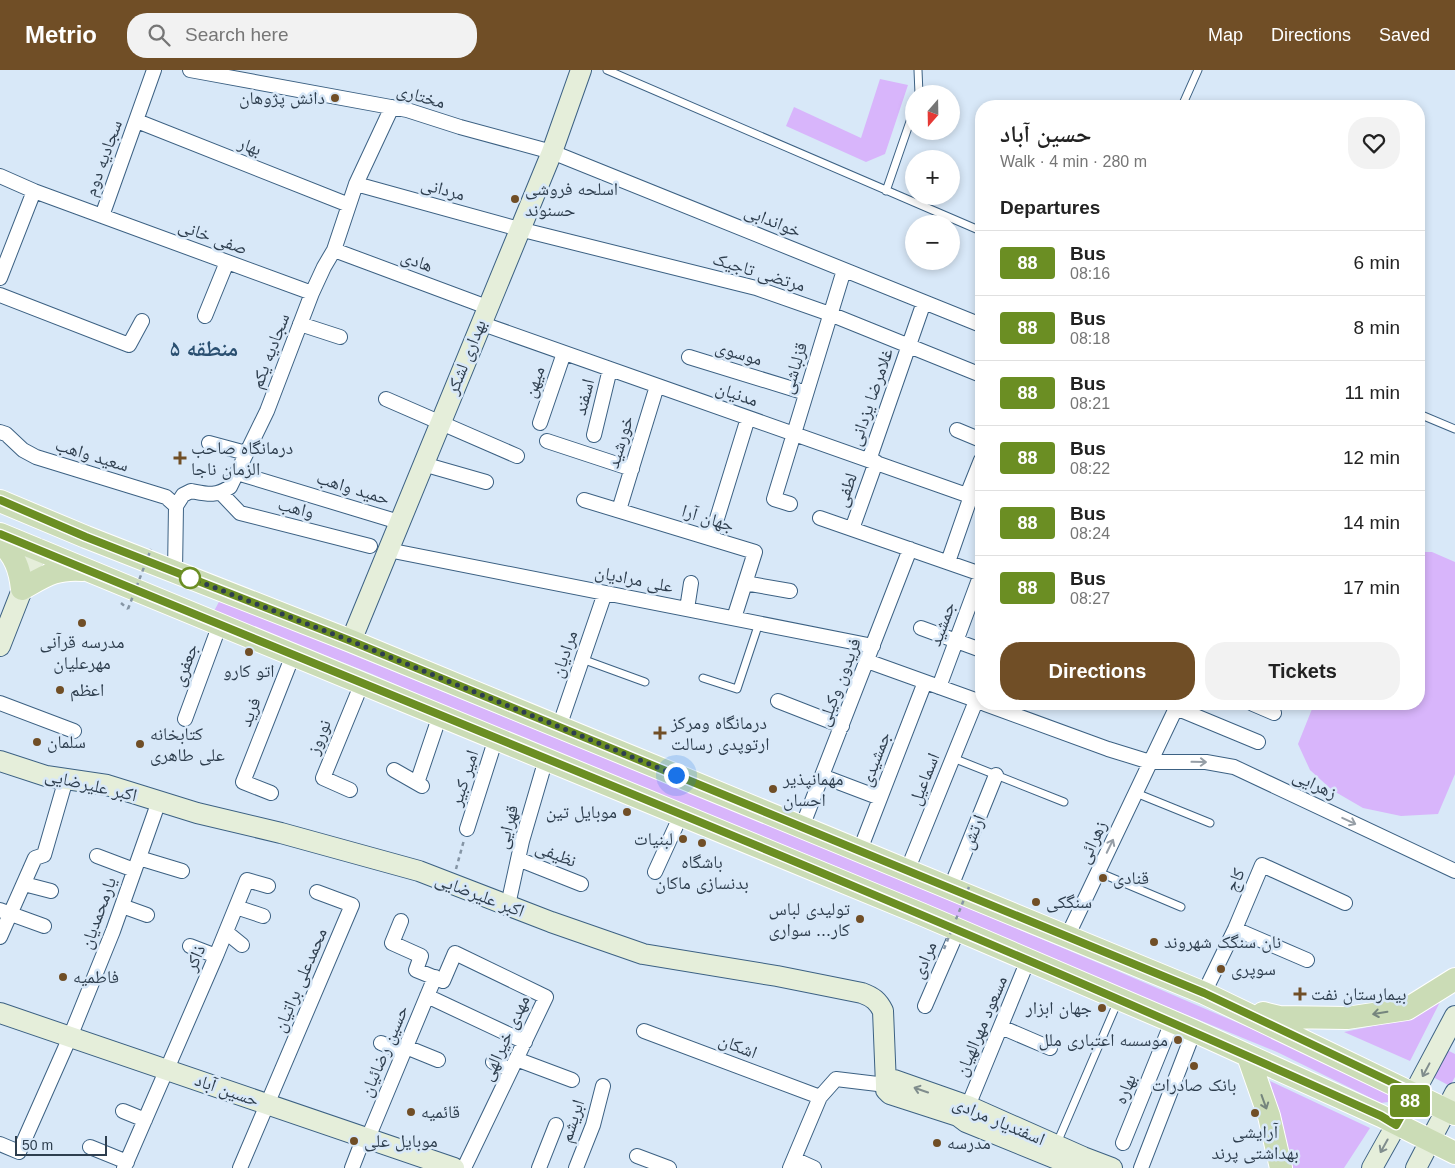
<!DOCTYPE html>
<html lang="en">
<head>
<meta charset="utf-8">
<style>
	:root { --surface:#fff; --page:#f2f2f2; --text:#222; --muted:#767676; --line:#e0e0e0; --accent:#704e26 }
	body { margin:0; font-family:Helvetica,"Noto Naskh Arabic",sans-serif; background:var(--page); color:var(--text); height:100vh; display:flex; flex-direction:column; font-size:19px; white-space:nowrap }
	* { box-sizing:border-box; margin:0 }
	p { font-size:16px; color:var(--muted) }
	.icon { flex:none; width:28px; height:28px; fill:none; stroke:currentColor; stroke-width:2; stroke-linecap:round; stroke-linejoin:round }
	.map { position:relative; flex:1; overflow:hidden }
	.panel { position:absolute; left:975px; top:30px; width:450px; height:610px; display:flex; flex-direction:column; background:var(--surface); border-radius:20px; box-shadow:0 2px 8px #0003 }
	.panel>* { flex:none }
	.badge { padding:0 10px; border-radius:4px; font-size:18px; line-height:32px }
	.needle { width:32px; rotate:200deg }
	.controls { position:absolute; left:905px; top:15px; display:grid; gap:10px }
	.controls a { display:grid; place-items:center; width:55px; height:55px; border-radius:50%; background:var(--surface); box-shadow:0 2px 8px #0003; font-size:25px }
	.scale { position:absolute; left:15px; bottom:12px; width:92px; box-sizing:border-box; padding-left:5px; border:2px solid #2e3e4e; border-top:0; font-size:14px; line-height:18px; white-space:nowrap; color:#2e3e4e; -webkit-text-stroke:4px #d8e8f8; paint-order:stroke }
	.you { position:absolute; width:25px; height:25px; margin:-12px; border:4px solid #fff; border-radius:50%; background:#1a73e8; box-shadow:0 0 0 8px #1a73e833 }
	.map>.badge { position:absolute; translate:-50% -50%; box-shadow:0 0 0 2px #fff }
	h2 { padding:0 25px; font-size:19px; line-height:45px }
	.round { display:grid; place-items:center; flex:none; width:52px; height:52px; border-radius:20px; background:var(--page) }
	.head { display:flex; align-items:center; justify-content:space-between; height:85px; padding:0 25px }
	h1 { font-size:24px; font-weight:600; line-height:38px }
	.primary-button { display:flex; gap:10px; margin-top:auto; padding:10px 25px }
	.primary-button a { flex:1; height:58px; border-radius:20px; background:var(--accent); color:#fff; font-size:20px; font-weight:600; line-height:58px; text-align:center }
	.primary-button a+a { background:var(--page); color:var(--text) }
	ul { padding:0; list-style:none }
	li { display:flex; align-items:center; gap:15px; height:65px; padding:0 25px; border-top:1px solid var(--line) }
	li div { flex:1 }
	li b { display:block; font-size:19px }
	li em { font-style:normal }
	li .badge { min-width:55px; font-weight:700; text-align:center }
	header { display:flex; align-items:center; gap:30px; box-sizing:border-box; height:70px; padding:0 25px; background:var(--accent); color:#fff }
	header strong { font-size:24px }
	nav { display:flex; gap:28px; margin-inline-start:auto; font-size:18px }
	.search { width:350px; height:45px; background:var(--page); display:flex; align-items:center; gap:12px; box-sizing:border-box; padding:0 18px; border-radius:20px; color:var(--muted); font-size:19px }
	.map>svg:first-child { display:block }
	.green { fill:#d8b5fb }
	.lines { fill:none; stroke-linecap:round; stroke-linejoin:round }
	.lane-casing { stroke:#3c6183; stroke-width:9 }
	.street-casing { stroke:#3c6183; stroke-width:16 }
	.secondary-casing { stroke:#3c6183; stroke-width:22 }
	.primary-casing { stroke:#fff; stroke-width:24 }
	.path { stroke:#8595a5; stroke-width:2.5; stroke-dasharray:4 4; stroke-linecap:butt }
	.lane { stroke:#fff; stroke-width:7 }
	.street { stroke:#fff; stroke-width:14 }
	.secondary { stroke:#e5eeda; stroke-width:20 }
	.primary { stroke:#cbdcb6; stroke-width:22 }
	.path-bridge { stroke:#8595a5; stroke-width:2.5; stroke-dasharray:4 4; stroke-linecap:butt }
	.oneway { stroke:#969ea6 }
	.oneway2 { stroke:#75857d }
	.oneway3 { stroke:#808d8d }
	.line-casing { stroke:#fff; stroke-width:11 }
	.line { stroke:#6b8e23; stroke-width:8 }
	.walk { stroke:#2e3e4e; stroke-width:5; stroke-dasharray:0 9 }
	.poi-dot { fill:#704e26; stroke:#d8e8f8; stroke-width:2 }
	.stop-dot { fill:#fff; stroke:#6b8e23; stroke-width:2.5 }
	.labels { text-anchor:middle; stroke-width:5; stroke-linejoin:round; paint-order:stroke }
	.street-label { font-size:18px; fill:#2e3e4e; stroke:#d8e8f8 }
	.poi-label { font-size:18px; fill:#2e3e4e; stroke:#d8e8f8; text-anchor:start }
	.district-label { font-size:22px; font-weight:bold; fill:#2b5071; stroke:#d8e8f8 }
</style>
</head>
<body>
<header>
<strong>Metrio</strong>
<div class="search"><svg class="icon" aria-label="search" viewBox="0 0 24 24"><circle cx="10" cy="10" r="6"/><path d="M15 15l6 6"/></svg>Search here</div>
<nav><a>Map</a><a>Directions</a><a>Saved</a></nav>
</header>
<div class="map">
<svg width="1455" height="1098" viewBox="0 0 1455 1098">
	<rect width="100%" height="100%" fill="#d8e8f8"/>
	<path class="green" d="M880,9L908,15L885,84L866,92L786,56L794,37L861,68Z
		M1419,482H1432L1455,492V704L1438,744L1401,746L1363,738L1332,720L1310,700L1298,674L1314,634H1419Z
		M220,530C610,692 1003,847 1388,1019L1393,1027L1388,1032L1381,1033L1277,982L895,825L840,798L479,651L372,604L214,541Z
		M1440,932L1410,991L1344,962L1388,953L1416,945Z
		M1445,979L1455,984V1007L1450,1016L1431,1006Z
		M1270,1011L1370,1058L1344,1098H1288L1282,1056Z"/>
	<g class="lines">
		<g class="lane-casing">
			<path id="lane" d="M607,0L981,161
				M918,0L919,24
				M1182,36L1198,0
				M886,121L914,40
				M1419,344L1455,359
				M582,589L645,612
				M703,608L737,619L759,553
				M953,688L1064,732
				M1136,723L1210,753
				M1098,802L1181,837
				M1057,1073L1118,931"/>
		</g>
		<g class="street-casing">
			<path id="street" d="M190,0L407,40L460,57L552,82L981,255
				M137,51L349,135
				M0,106L34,121
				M356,114L519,159L756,218L830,244L981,305
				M102,146L312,223
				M334,180L487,237
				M0,208L34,121L102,146L154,0
				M0,225L129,275L142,251
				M205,246L227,192
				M480,253L981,430
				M300,254L340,267
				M689,287L806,323
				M386,329L517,386
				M540,353L564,283
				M957,360L981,370
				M0,362L6,364L23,380L36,387L166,427L176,436
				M594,365L610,299
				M547,371L632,399
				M209,373L246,383
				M869,390L924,232
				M423,394L486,412
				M237,403L399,452
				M221,423L240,443L370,476
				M967,425L981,390
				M584,430L755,482L734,548
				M790,434L774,429L844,200
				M619,440L657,316
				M820,448L981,504
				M852,459L876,392
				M711,468L748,348
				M388,480L873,576
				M948,492L971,426
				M175,502L176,436L183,425L191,421C207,424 215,427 230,417L267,341L312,223L324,197L334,180L356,114L392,37
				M745,513L790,521
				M687,539L691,513
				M921,558L981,580
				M867,591L981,632
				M939,617L981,504
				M778,631L842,656
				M0,633L74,661
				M985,634L1108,679L1150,692H1206L1234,697L1455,801
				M1253,634L1274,643
				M1176,638L1258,672
				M185,649L220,554
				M559,657L605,523
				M394,700L422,716
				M822,706L880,728
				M417,713L440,645
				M350,720L323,708L362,613
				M271,723L243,712L293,585
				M802,757L910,479
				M467,759L496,668
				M860,780L925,612
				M97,786L134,800
				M139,788L182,801
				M518,789L581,814
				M907,801L976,631
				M655,802L681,745
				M24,814L51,821
				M950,819L996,705
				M508,835L522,771L546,689
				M122,836L147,845
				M236,837L263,846
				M0,840L44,856
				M401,851L392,873L421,886L416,900L443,911L455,883L546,927L464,1098
				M1235,859L1307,890
				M226,862L242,875
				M0,867L35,788L44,785L66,709
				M1067,867L1178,634
				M190,876L216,886
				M1204,923L1235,859L1262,795L1345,833
				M427,926L525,972
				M925,936L958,860
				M1001,957L1050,978
				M644,961L820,1027
				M381,973L404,982
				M406,977L438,990
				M516,989L572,1010
				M493,992L511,1000
				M968,1036L1028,890
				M123,1041L145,1050
				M368,1068L435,907
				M1123,1073L1172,952
				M0,1074L19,1082L70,967L113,861L159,731
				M90,1077L127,1092
				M637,1086L669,1098
				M794,1089L814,1098
				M124,1098L216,886L247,810L268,816
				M240,1098L352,835L317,822
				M352,1098L364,1067
				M539,1098L556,1055
				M576,1098L593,1055L603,1016
				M790,1098L820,1027L836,1009L886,1015
				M1141,1098L1194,961"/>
		</g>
		<g class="secondary-casing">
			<path id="secondary" d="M351,571L552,82L581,0
				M0,576L38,479
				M0,691L46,706L107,715L197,743L281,763L419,801L551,852L643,884L777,906L862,923C873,927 878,931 883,941L886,1015
				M0,943L454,1098
				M1079,1098L966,1052L958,1046L890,1024L886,1020V1015L889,1011L894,1010L968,1036L1083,1087L1112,1098
				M1372,1098L1414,1023L1455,946
				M1416,1098L1455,1023"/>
		</g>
		<g class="primary-casing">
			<path id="primary" d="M0,431L86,467L351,571L1204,923L1455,1044
				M0,464L921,844L1194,961L1381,1046L1455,1083
				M0,472C15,485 20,500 22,519C45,506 55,498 83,500
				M1263,943L1279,947L1347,948L1407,939L1455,909
				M1248,986L1269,1046L1281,1098"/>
		</g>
		<path class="path" d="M121,533L128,539
			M456,799L464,770"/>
		<use href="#lane" class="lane"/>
		<use href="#street" class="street"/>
		<use href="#secondary" class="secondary"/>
		<use href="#primary" class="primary"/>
		<path class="path-bridge" d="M128,539L151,479
			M944,879L969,817"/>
	</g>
	<defs><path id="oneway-shaft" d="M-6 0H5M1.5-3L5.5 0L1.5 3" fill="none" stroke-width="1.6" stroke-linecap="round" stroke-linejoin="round" transform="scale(1.25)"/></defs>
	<g class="oneway">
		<use href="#oneway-shaft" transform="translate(1199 692) rotate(1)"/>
		<use href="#oneway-shaft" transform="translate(1349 751) rotate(25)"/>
		<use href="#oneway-shaft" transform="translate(1110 776) rotate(-64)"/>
	</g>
	<g class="oneway2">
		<use href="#oneway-shaft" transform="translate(1380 943) rotate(171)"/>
		<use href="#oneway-shaft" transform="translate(1264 1032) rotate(70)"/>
	</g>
	<g class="oneway3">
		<use href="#oneway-shaft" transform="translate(1426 1000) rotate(118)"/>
		<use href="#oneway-shaft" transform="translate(921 1020) rotate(-161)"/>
		<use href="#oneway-shaft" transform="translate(1384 1076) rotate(119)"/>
	</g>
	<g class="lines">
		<g class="line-casing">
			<path id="line" d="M0,430L86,467L351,571L1204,923L1414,1023L1396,1055L1381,1046C926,839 461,655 0,464"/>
		</g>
		<use href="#line" class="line"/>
		<path class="walk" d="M190,508L351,571L676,705"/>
	</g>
	<g class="poi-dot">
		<circle cx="335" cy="28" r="5"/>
		<circle cx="515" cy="129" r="5"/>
		<path d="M177.5 380.5h5v5h5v5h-5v5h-5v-5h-5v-5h5z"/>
		<circle cx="82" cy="553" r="5"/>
		<circle cx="249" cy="582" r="5"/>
		<circle cx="60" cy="620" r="5"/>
		<path d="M657.5 655.5h5v5h5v5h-5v5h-5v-5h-5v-5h5z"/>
		<circle cx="37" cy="672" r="5"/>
		<circle cx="140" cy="674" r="5"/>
		<circle cx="773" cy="719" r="5"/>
		<circle cx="627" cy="742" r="5"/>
		<circle cx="683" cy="769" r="5"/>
		<circle cx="702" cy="773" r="5"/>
		<circle cx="1103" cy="808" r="5"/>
		<circle cx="1036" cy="832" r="5"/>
		<circle cx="860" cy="849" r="5"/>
		<circle cx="1154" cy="872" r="5"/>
		<circle cx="1221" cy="899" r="5"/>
		<circle cx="63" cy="907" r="5"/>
		<path d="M1297.5 916.5h5v5h5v5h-5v5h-5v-5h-5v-5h5z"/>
		<circle cx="1102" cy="938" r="5"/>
		<circle cx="1178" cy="970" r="5"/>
		<circle cx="1194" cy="996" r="5"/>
		<circle cx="411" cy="1042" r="5"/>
		<circle cx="1255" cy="1043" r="5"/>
		<circle cx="354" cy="1071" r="5"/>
		<circle cx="937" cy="1073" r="5"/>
	</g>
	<circle class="stop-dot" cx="190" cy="508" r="10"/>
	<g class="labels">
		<g class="street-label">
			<text transform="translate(421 26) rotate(16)" y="6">مختاری</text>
			<text transform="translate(250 76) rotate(21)" y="6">بهار</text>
			<text transform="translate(103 88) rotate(-70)" y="6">سجادیه دوم</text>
			<text transform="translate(443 119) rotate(15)" y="6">مردانی</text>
			<text transform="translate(773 151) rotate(22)" y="6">خواندابی</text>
			<text transform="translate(213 167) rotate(20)" y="6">صفی خانی</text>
			<text transform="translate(417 191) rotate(20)" y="6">هادی</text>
			<text transform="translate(759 202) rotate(17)" y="6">مرتضی تاجیک</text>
			<text transform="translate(270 281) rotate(-69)" y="6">سجادیه یکم</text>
			<text transform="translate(739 283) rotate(17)" y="6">موسوی</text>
			<text transform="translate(466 287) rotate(-68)" y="6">بهداری لشکر</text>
			<text transform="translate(794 298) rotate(-73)" y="6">قزلباشی</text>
			<text transform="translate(534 312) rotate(-71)" y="6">میهن</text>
			<text transform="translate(737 324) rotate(19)" y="6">مدنیان</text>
			<text transform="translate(584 327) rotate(-76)" y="6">اسفند</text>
			<text transform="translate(871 327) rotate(-71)" y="6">غلامرضا یزدانی</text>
			<text transform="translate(620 372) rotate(-73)" y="6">خورشید</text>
			<text transform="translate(92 385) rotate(17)" y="6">سعید واهب</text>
			<text transform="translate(353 418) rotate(17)" y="6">حمید واهب</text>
			<text transform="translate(846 420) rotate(-71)" y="6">لطفی</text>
			<text transform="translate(296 438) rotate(14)" y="6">واهب</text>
			<text transform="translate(708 448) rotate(17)" y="6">جهان آرا</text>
			<text transform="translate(634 509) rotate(11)" y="6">علی مرادیان</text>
			<text transform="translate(942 554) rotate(-70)" y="6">جمشید</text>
			<text transform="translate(564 584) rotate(-71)" y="6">مرادیان</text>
			<text transform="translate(185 595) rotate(-70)" y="6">جعفری</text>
			<text transform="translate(839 612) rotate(-69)" y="6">فریدون وکیلی</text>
			<text transform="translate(250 642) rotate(-68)" y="6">فرید</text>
			<text transform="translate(319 667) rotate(-68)" y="6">نوروز</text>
			<text transform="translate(875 689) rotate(-69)" y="6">جمشیدی</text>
			<text transform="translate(464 708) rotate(-72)" y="6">امیر کبیر</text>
			<text transform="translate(924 709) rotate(-68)" y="6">اسماعیل</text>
			<text transform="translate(1315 714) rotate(25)" y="6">زهرایی</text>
			<text transform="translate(91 715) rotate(13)" y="6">اکبر علیرضایی</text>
			<text transform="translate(507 757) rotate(-75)" y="6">قهرایی</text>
			<text transform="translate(973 762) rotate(-68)" y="6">ارتش</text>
			<text transform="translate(1092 772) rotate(-65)" y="6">زهرائی</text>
			<text transform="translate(556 784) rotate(22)" y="6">نظیفی</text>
			<text transform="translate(1235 810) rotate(-67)" y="6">کاج</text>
			<text transform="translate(480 825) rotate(21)" y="6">اکبر علیرضایی</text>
			<text transform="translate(98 843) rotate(-70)" y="6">یارمحمدیان</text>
			<text transform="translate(195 888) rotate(-67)" y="6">ذاکر</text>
			<text transform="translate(924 890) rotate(-67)" y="6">مرادی</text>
			<text transform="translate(300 910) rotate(-67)" y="6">محمدعلی براتیان</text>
			<text transform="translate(981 956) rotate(-67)" y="6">مسعود مهرالهیان</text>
			<text transform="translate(505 968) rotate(-65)" y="6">مهدی خیرالهی</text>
			<text transform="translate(738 976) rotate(21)" y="6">اشکان</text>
			<text transform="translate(384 981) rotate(-67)" y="6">حسین رضائیان</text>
			<text transform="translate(1125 1019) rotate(-68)" y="6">بهاره</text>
			<text transform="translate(227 1020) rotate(19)" y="6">حسین آباد</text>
			<text transform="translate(572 1051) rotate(-72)" y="6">ابریشم</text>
			<text transform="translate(999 1051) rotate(23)" y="6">اسفندیار مرادی</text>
		</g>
		<g class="poi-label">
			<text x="325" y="34" text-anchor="end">دانش پژوهان</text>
			<text x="525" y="125">اسلحه فروشی<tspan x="525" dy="21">حسنوند</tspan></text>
			<text x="191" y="384">درمانگاه صاحب<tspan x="191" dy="21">الزمان ناجا</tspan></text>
			<text x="82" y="578" text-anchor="middle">مدرسه قرآنی<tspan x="82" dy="21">مهرعلیان</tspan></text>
			<text x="249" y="607" text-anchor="middle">اتو کارو</text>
			<text x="70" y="626">اعظم</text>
			<text x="671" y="659">درمانگاه ومرکز<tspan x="671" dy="21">ارتوپدی رسالت</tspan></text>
			<text x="150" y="670">کتابخانه<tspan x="150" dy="21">علی طاهری</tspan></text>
			<text x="47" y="678">سلمان</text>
			<text x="783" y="715">مهمانپذیر<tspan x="783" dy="21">احسان</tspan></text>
			<text x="617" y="748" text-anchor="end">موبایل تین</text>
			<text x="673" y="775" text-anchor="end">لبنیات</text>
			<text x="702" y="798" text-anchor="middle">باشگاه<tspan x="702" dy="21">بدنسازی ماکان</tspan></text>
			<text x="1113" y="814">قنادی</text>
			<text x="1046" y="838">سنگکی</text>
			<text x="850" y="845" text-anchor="end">تولیدی لباس<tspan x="850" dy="21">کار... سواری</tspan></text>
			<text x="1164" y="878">نان سنگک شهروند</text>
			<text x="1231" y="905">سوپری</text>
			<text x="73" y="913">فاطمیه</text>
			<text x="1311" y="930">بیمارستان نفت</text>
			<text x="1092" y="944" text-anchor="end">جهان ابزار</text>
			<text x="1168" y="976" text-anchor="end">موسسه اعتباری ملل</text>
			<text x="1194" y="1021" text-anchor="middle">بانک صادرات</text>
			<text x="421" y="1048">قائمیه</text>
			<text x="1255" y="1068" text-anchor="middle">آرایشی<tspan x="1255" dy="21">بهداشتی پرند</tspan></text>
			<text x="364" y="1077">موبایل علی</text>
			<text x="947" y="1079">مدرسه</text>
		</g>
		<g class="district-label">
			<text x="204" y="286">منطقه ۵</text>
		</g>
	</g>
</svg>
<div class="controls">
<a><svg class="needle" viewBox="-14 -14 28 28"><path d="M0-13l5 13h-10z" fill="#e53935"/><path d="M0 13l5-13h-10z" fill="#767676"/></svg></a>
<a>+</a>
<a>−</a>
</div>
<div class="scale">50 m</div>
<div class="you" style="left:676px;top:705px"></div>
<b class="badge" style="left:1410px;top:1031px;background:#6b8e23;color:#fff">88</b>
<section class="panel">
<div class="head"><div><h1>حسین آباد</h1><p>Walk · 4 min · 280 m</p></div><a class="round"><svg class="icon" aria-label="heart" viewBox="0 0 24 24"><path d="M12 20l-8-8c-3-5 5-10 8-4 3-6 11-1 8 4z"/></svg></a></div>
<h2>Departures</h2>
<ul>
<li><span class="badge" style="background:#6b8e23;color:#fff">88</span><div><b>Bus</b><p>08:16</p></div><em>6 min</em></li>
<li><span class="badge" style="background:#6b8e23;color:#fff">88</span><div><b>Bus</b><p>08:18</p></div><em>8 min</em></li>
<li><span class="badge" style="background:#6b8e23;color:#fff">88</span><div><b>Bus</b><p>08:21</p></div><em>11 min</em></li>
<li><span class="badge" style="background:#6b8e23;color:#fff">88</span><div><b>Bus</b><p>08:22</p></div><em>12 min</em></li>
<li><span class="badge" style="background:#6b8e23;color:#fff">88</span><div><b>Bus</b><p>08:24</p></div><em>14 min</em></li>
<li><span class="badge" style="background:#6b8e23;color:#fff">88</span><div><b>Bus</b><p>08:27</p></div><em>17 min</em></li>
</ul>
<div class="primary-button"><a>Directions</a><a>Tickets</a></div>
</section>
</div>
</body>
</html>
